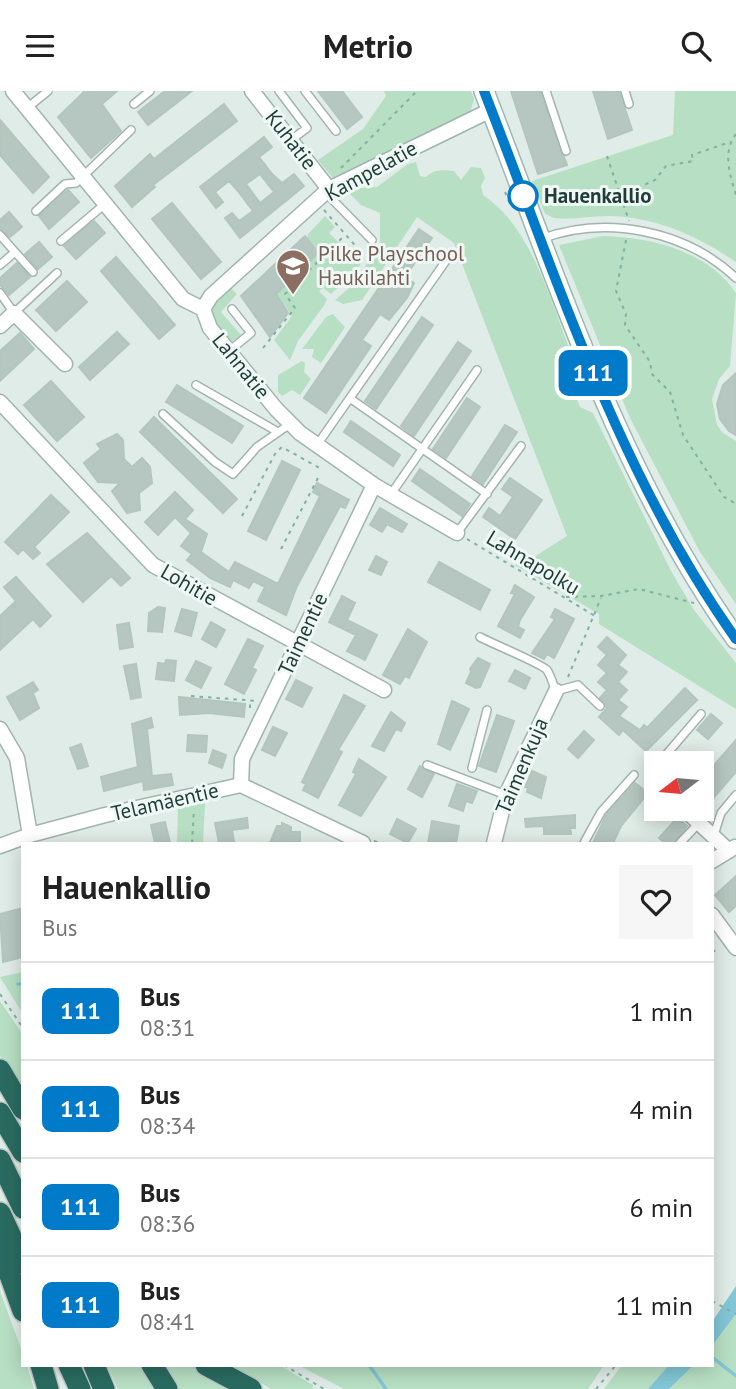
<!DOCTYPE html>
<html lang="en">
<head>
<meta charset="utf-8">
<style>
	:root { --surface:#fff; --page:#f6f6f6; --text:#222; --muted:#767676; --line:#e0e0e0 }
	body { margin:0; font-family:"PT Sans",sans-serif; background:var(--page); color:var(--text); height:100vh; display:flex; flex-direction:column; font-size:26px; white-space:nowrap }
	* { box-sizing:border-box; margin:0 }
	p { font-size:23px; color:var(--muted) }
	.icon { flex:none; width:38px; height:38px; fill:none; stroke:currentColor; stroke-width:2; stroke-linecap:round; stroke-linejoin:round }
	.map { position:relative; flex:1; overflow:hidden }
	.details { position:absolute; left:21px; top:751px; width:693px; height:525px; display:flex; flex-direction:column; background:var(--surface); border-radius:0px; box-shadow:0 4px 18px #0003 }
	.details>* { flex:none }
	.badge { padding:0 14px; border-radius:10px; font-size:24px; line-height:46px }
	.needle { width:46px; rotate:254deg }
	.controls { position:absolute; left:644px; top:660px; display:grid; gap:14px }
	.controls a { display:grid; place-items:center; width:70px; height:70px; border-radius:0px; background:var(--surface); box-shadow:0 4px 18px #0003; font-size:35px }
	.map>.badge { position:absolute; translate:-50% -50%; box-shadow:0 0 0 4px #fff }
	.round { display:grid; place-items:center; flex:none; width:74px; height:74px; border-radius:0px; background:var(--page) }
	.overview { display:flex; align-items:center; justify-content:space-between; height:119px; padding:0 21px }
	h1 { font-size:33px; font-weight:700; line-height:52px }
	ul { padding:0; list-style:none }
	li { display:flex; align-items:center; gap:21px; height:98px; padding:0 21px; border-top:2px solid var(--line) }
	li div { flex:1 }
	li b { display:block; font-size:26px }
	li em { font-style:normal }
	li .badge { min-width:77px; font-weight:700; text-align:center }
	header { display:flex; justify-content:space-between; align-items:center; height:91px; padding:0 21px; background:var(--surface); font-size:32px; font-weight:700 }
	.map>svg:first-child { display:block }
	.green { fill:#b7dfc3 }
	.water { fill:#83c6d5 }
	.lines { fill:none; stroke-linecap:round; stroke-linejoin:round }
	.stream { stroke:#83c6d5; stroke-width:3.5 }
	.building { fill:#b5c7c0; stroke:#b2c6be; stroke-width:2; fill-rule:evenodd }
	.lane-casing { stroke:#a2b4ae; stroke-width:10 }
	.street-casing { stroke:#a2b4ae; stroke-width:17 }
	.secondary-casing { stroke:#9db8b0; stroke-width:22 }
	.highway-casing { stroke:#c0c9c7; stroke-width:24 }
	.path { stroke:#7eb2a3; stroke-width:2; stroke-dasharray:3.5 5; stroke-linecap:butt }
	.lane { stroke:#fff; stroke-width:7 }
	.street { stroke:#fff; stroke-width:14 }
	.secondary { stroke:#fff; stroke-width:19 }
	.highway { stroke:#296b60; stroke-width:21 }
	.line-casing { stroke:#fff; stroke-width:16 }
	.line { stroke:#007ac9; stroke-width:10 }
	.stop-dot { fill:#fff; stroke:#007ac9; stroke-width:3.5 }
	.labels { text-anchor:middle; stroke-width:6; stroke-linejoin:round; paint-order:stroke }
	.street-label { font-size:21px; fill:#1f3d36; stroke:#f0f8f5 }
	.stop-label { font-size:21px; font-weight:bold; fill:#1f3d36; stroke:#f0f8f5; text-anchor:start }
	.education-label { font-size:21px; fill:#785e54; stroke:#f0f8f5; text-anchor:start }
</style>
</head>
<body>
<header><svg class="icon" aria-label="menu" viewBox="0 0 24 24"><path d="M4 6h16M4 12h16M4 18h16"/></svg>Metrio<svg class="icon" aria-label="search" viewBox="0 0 24 24"><circle cx="10" cy="10" r="6"/><path d="M15 15l6 6"/></svg></header>
<div class="map">
<svg width="736" height="1298" viewBox="0 0 736 1298">
	<rect width="100%" height="100%" fill="#e0ece7"/>
	<path class="green" d="M384,0H471L474,8L470,22L333,87L318,69L363,38L386,5Z
		M675,0H736V171C698,145 656,126 609,125C590,125 573,129 554,127L545,123L532,90L673,44Z
		M416,71L420,85L426,86C435,78 442,79 454,80L461,89L471,76L481,77L485,87L481,95L483,104C533,137 551,213 573,267L565,276L580,316L593,322L671,480L694,519L736,572V618L599,533V523L515,474L519,468L534,466L567,445L454,152L417,126L362,209L343,213L335,209L355,192L380,151V122L361,114L345,98L377,96L408,73Z
		M325,125L335,136L329,142L348,160L353,156L364,168L347,193L344,191L331,203L323,197L319,200L327,208L325,213L298,250L290,269L274,249L292,225L276,203L318,163L307,148L308,143Z
		M603,145C650,146 708,160 736,202L730,275L719,288L712,308L717,334L723,342L736,350V513L700,461L630,327L559,154Z
		M230,196L237,203L221,221L241,244L230,252C208,226 205,220 230,196Z
		M333,223L345,236L321,272L312,266L314,258H302L326,226Z
		M302,270L305,272L304,281L311,288L300,304L292,299L282,305L278,301V284Z
		M205,712L203,752H177L178,717Z
		M23,881V923L0,886Z
		M0,910L23,944V1005L0,965Z
		M0,1200L23,1263V1274H27L34,1298H0Z
		M736,1223V1298H669L694,1274H712V1255Z
		M107,1274H147L161,1298H118Z
		M161,1274H192L231,1298H177Z
		M231,1274H279L313,1294V1298H271Z
		M298,1274H604L588,1298H344Z
		M622,1274H669L648,1298H604Z"/>
	<path class="water" d="M736,1195V1223L712,1255V1231Z
		M669,1274H694L669,1298H648Z"/>
	<g class="lines">
		<path class="stream" d="M18,893H23
			M712,1266L736,1285
			M369,1274L386,1298"/>
	</g>
	<path class="building" d="M85,0H117L102,13L121,40L91,67L58,26Z
		M165,0H192L148,34L138,21Z
		M318,0H342L362,26L347,38Z
		M511,0H540L567,74L538,83Z
		M593,0H619L632,39L608,48Z
		M224,13L237,30L153,94L155,96L132,116L115,95L150,63L154,68Z
		M0,29L49,86L33,102L0,64Z
		M264,46L272,56L259,66L272,83L282,92L294,83L304,95L240,147L225,127L232,122L239,130L253,120L238,100L229,90L215,101L223,111L216,117L200,96ZM260,83L274,101L260,112L246,93Z
		M68,99L79,111L49,138L39,125Z
		M172,112L221,171L201,188L152,128Z
		M9,121L22,136L10,146L0,138V129Z
		M94,130L105,142L76,168L64,155Z
		M419,138L432,147L405,186L414,192L407,207L389,229L380,223L362,249L371,255L326,322L304,307Z
		M305,145L318,162L276,203L288,222L270,246L241,205Z
		M39,151L52,166L38,178L25,163Z
		M116,166L175,234L159,248L101,180Z
		M17,172L30,186L9,204L0,194V187Z
		M67,190L87,211L56,240L36,219Z
		M422,226L433,234L376,318L365,310Z
		M117,241L129,253L90,289L79,276Z
		M20,242L34,258L0,290V260Z
		M458,251L471,260L414,345L401,335Z
		M736,282V344L729,340L720,328L717,313L723,294Z
		M51,290L84,326L57,350L24,314Z
		M177,294L243,335L232,352L166,311Z
		M467,307L480,316L446,367L433,358Z
		M154,326L237,408L223,422L140,341Z
		M351,330L400,364L393,375L344,341Z
		M505,334L517,341L483,393L472,385Z
		M117,343L123,349L124,368L132,376L142,367L150,376L152,392L139,402L140,419L127,422L112,400L120,392L98,391L84,372L101,358L97,353Z
		M282,370L300,379L266,449L248,440Z
		M420,378L470,413L462,425L412,390Z
		M510,387L542,409L515,448L483,426L489,417L500,425L513,406L502,398Z
		M317,392L349,409L345,417L340,415L297,495L286,524L258,510L265,496L253,490L249,497L233,489L230,496L210,487L187,469L192,463L181,455L191,442L175,426L158,444L145,431L175,401L193,419L185,428L207,443L201,461L229,481L235,471L278,493L320,405L313,401Z
		M51,404L69,421L34,456L40,462L33,468L23,458L18,463L5,451Z
		M380,417L407,433L402,441L387,433L382,441L370,434Z
		M87,442L130,487L121,495L111,485L83,511L47,473Z
		M376,465L387,471L381,484L369,479Z
		M439,471L490,499L480,519L428,491Z
		M16,486L51,525L40,536L33,528L0,559V525L16,510L4,496Z
		M515,494L534,506L520,529L518,536L524,539L520,547L498,535L515,503L511,502Z
		M342,505L355,512L347,529L377,544L365,569L347,560L356,544L329,531Z
		M158,516L165,517L162,541L148,540L149,522Z
		M182,518L197,522L191,545L175,540Z
		M555,518L574,528L554,567L547,563L544,568L532,562L555,528L551,526Z
		M211,531L225,539L216,556L202,548Z
		M129,532L133,556L120,558L117,534Z
		M408,538L427,551L409,587L405,585L400,593L383,584Z
		M607,546L626,564L618,574L627,581L618,591L627,599L618,609L627,616L619,625L640,639L644,634L647,637L685,597L697,609L646,660L623,639L619,644L599,626L607,617L600,607L607,599L598,591L607,582L598,574L607,564L598,556Z
		M248,548L263,555L252,577L256,579L244,603L225,593Z
		M478,567L490,573L480,596L476,597L466,592L471,581L470,578Z
		M166,569L176,570L174,590L156,588L158,572L165,573Z
		M196,570L211,577L201,597L186,589Z
		M136,573L141,606L131,608L124,575Z
		M515,579L530,587L525,598L509,590Z
		M296,589L312,597L302,616L286,608Z
		M33,591L38,599L33,602L39,617L20,629L7,606Z
		M344,604L365,615L338,659L342,661L318,707L303,699L306,693L302,691Z
		M179,606L245,613L244,626L209,622L180,624Z
		M452,610L469,618L450,659L438,653Z
		M391,621L405,632L401,640L396,638L384,660L372,655Z
		M711,623L722,632L708,648L697,639Z
		M497,624L514,630L496,681L479,675Z
		M151,627L153,636L147,638L152,685L171,683L173,694L144,699L143,690L104,700L101,686L138,676L132,633Z
		M273,636L287,642L275,665L262,659Z
		M584,640L594,649L578,667L568,658Z
		M188,644L207,645L206,661L187,660Z
		M736,649V681L702,720V688Z
		M81,653L88,675L78,678L70,657Z
		M213,659L226,664L222,677L209,672Z
		M359,668L386,686L361,725L339,714L356,683L353,681Z
		M420,675L434,683L422,706L408,698Z
		M532,680L546,686L541,707L527,701L528,697L525,696Z
		M635,692L648,702L621,735L613,752H593L606,724Z
		M457,693L477,700L472,712L466,710L463,720L449,715Z
		M575,724V737H570L571,743H544V735L526,736L525,728Z
		M247,727L248,737L232,739L234,751L219,752L215,732Z
		M677,727L687,735L674,752H665L659,747Z
		M397,728L416,738L408,752L390,743Z
		M432,730L459,735L456,752H428Z
		M165,731L170,752H155L151,734Z
		M282,732L291,736V741H300V751L270,752L277,735H282Z
		M736,785V815L729,821L715,804Z
		M23,817V866L3,871L0,823Z"/>
	<g class="lines">
		<g class="lane-casing">
			<path id="lane" d="M279,0L307,37L291,49
				M305,0L336,40
				M546,0L566,60
				M625,0L629,13
				M134,13L150,0
				M27,17L48,0
				M325,101L372,149
				M36,120L65,93L76,92L131,39
				M0,144L15,161L0,174
				M541,148C606,124 685,139 736,187
				M61,150L105,113
				M15,161L33,181
				M0,202L14,222L57,182
				M229,260L251,242L232,218
				M196,294L278,341
				M351,308L487,403
				M163,323L215,371L233,383L257,356L290,333
				M317,354L450,164
				M391,403L477,279
				M457,442L521,355
				M480,546C491,552 542,573 547,579C551,585 553,594 556,600L578,594L600,615
				M659,672L701,623
				M427,674L506,704
				M656,675L653,678L656,688
				M472,677L487,619
				M714,744L721,722L736,704
				M584,752L601,721L634,684
				M680,752L699,732"/>
		</g>
		<g class="street-casing">
			<path id="street" d="M13,0L183,208L203,218
				M252,0L329,98
				M203,218L211,205L329,98L491,19
				M203,218L210,237L276,318L300,342L374,394L457,442
				M0,235L14,222L65,273
				M0,311L153,474L384,599
				M0,638L17,667L30,744
				M241,694L242,668L374,394
				M684,718L729,760
				M494,752L506,704L556,600
				M0,755L30,744L105,724L241,694L363,752
				M712,770L735,756
				M712,824L736,857"/>
		</g>
		<g class="secondary-casing">
			<path id="secondary" d="M484,0C557,187 618,382 736,548"/>
		</g>
		<g class="highway-casing">
			<path id="highway" d="M0,979L23,1018
				M0,1022L23,1061
				M0,1069L23,1117
				M0,1122L23,1172
				M0,1157L23,1220
				M41,1274L48,1298
				M69,1274L80,1298
				M94,1274L104,1298
				M152,1274L167,1298
				M206,1274L251,1298"/>
		</g>
		<path class="path" d="M736,43C722,61 730,84 736,104
			M607,65L629,130
			M341,77L417,0
			M505,101L511,115
			M622,104L655,89L666,75L693,70L692,64L730,51
			M324,119L360,160
			M626,149L616,200L626,223L625,234L650,271L652,283L670,301L683,344L724,406L736,413
			M263,257L295,217L285,203L345,144
			M242,425L276,361L282,356L323,379
			M467,448L595,525
			M281,458L319,385
			M566,506L601,505L639,498L694,512
			M568,586L601,507
			M191,605L257,610
			M250,617V611
			M374,750L381,752
			M192,752L194,718
			M712,861L719,858
			M0,903L23,937
			M712,1210L736,1223
			M284,1274L324,1298
			M596,1298L616,1274"/>
		<use href="#lane" class="lane"/>
		<use href="#street" class="street"/>
		<use href="#secondary" class="secondary"/>
		<use href="#highway" class="highway"/>
	</g>
	<g class="lines">
		<g class="line-casing">
			<path id="line" d="M484,0C557,187 618,382 736,548"/>
		</g>
		<use href="#line" class="line"/>
	</g>
	<defs>
		<g id="school-pin" transform="scale(1.75)"><path d="M0 17L-7.5 6A9.5 9.5 0 1 1 7.5 6Z" fill="#8d6e63" stroke="#f0f8f5"/><path d="M0-5L7-2L0 1L-7-2ZM-4 1L0 2.5L4 1V4Q0 6-4 4Z" fill="#fff"/></g>
	</defs>
	<g fill-rule="evenodd">
		<use href="#school-pin" x="293" y="175"/>
	</g>
	<circle class="stop-dot" cx="523" cy="105" r="14"/>
	<g class="labels">
		<g class="street-label">
			<text transform="translate(291 49) rotate(52)" y="7">Kuhatie</text>
			<text transform="translate(371 80) rotate(-29)" y="7">Kampelatie</text>
			<text transform="translate(241 275) rotate(51)" y="7">Lahnatie</text>
			<text transform="translate(533 472) rotate(31)" y="7">Lahnapolku</text>
			<text transform="translate(189 494) rotate(30)" y="7">Lohitie</text>
			<text transform="translate(303 543) rotate(-65)" y="7">Taimentie</text>
			<text transform="translate(522 675) rotate(-67)" y="7">Taimenkuja</text>
			<text transform="translate(165 711) rotate(-13)" y="7">Telamäentie</text>
		</g>
		<g class="stop-label">
			<text x="544" y="112">Hauenkallio</text>
		</g>
		<g class="education-label">
			<text x="318" y="170">Pilke Playschool<tspan x="318" dy="24">Haukilahti</tspan></text>
		</g>
	</g>
</svg>
<div class="controls">
<a><svg class="needle" viewBox="-14 -14 28 28"><path d="M0-13l5 13h-10z" fill="#e53935"/><path d="M0 13l5-13h-10z" fill="#767676"/></svg></a>
</div>
<b class="badge" style="left:593px;top:282px;background:#007ac9;color:#fff">111</b>
<section class="details">
<div class="overview"><div><h1>Hauenkallio</h1><p>Bus</p></div><a class="round"><svg class="icon" aria-label="heart" viewBox="0 0 24 24"><path d="M12 20l-8-8c-3-5 5-10 8-4 3-6 11-1 8 4z"/></svg></a></div>
<ul>
<li><span class="badge" style="background:#007ac9;color:#fff">111</span><div><b>Bus</b><p>08:31</p></div><em>1 min</em></li>
<li><span class="badge" style="background:#007ac9;color:#fff">111</span><div><b>Bus</b><p>08:34</p></div><em>4 min</em></li>
<li><span class="badge" style="background:#007ac9;color:#fff">111</span><div><b>Bus</b><p>08:36</p></div><em>6 min</em></li>
<li><span class="badge" style="background:#007ac9;color:#fff">111</span><div><b>Bus</b><p>08:41</p></div><em>11 min</em></li>
</ul>
</section>
</div>
</body>
</html>
